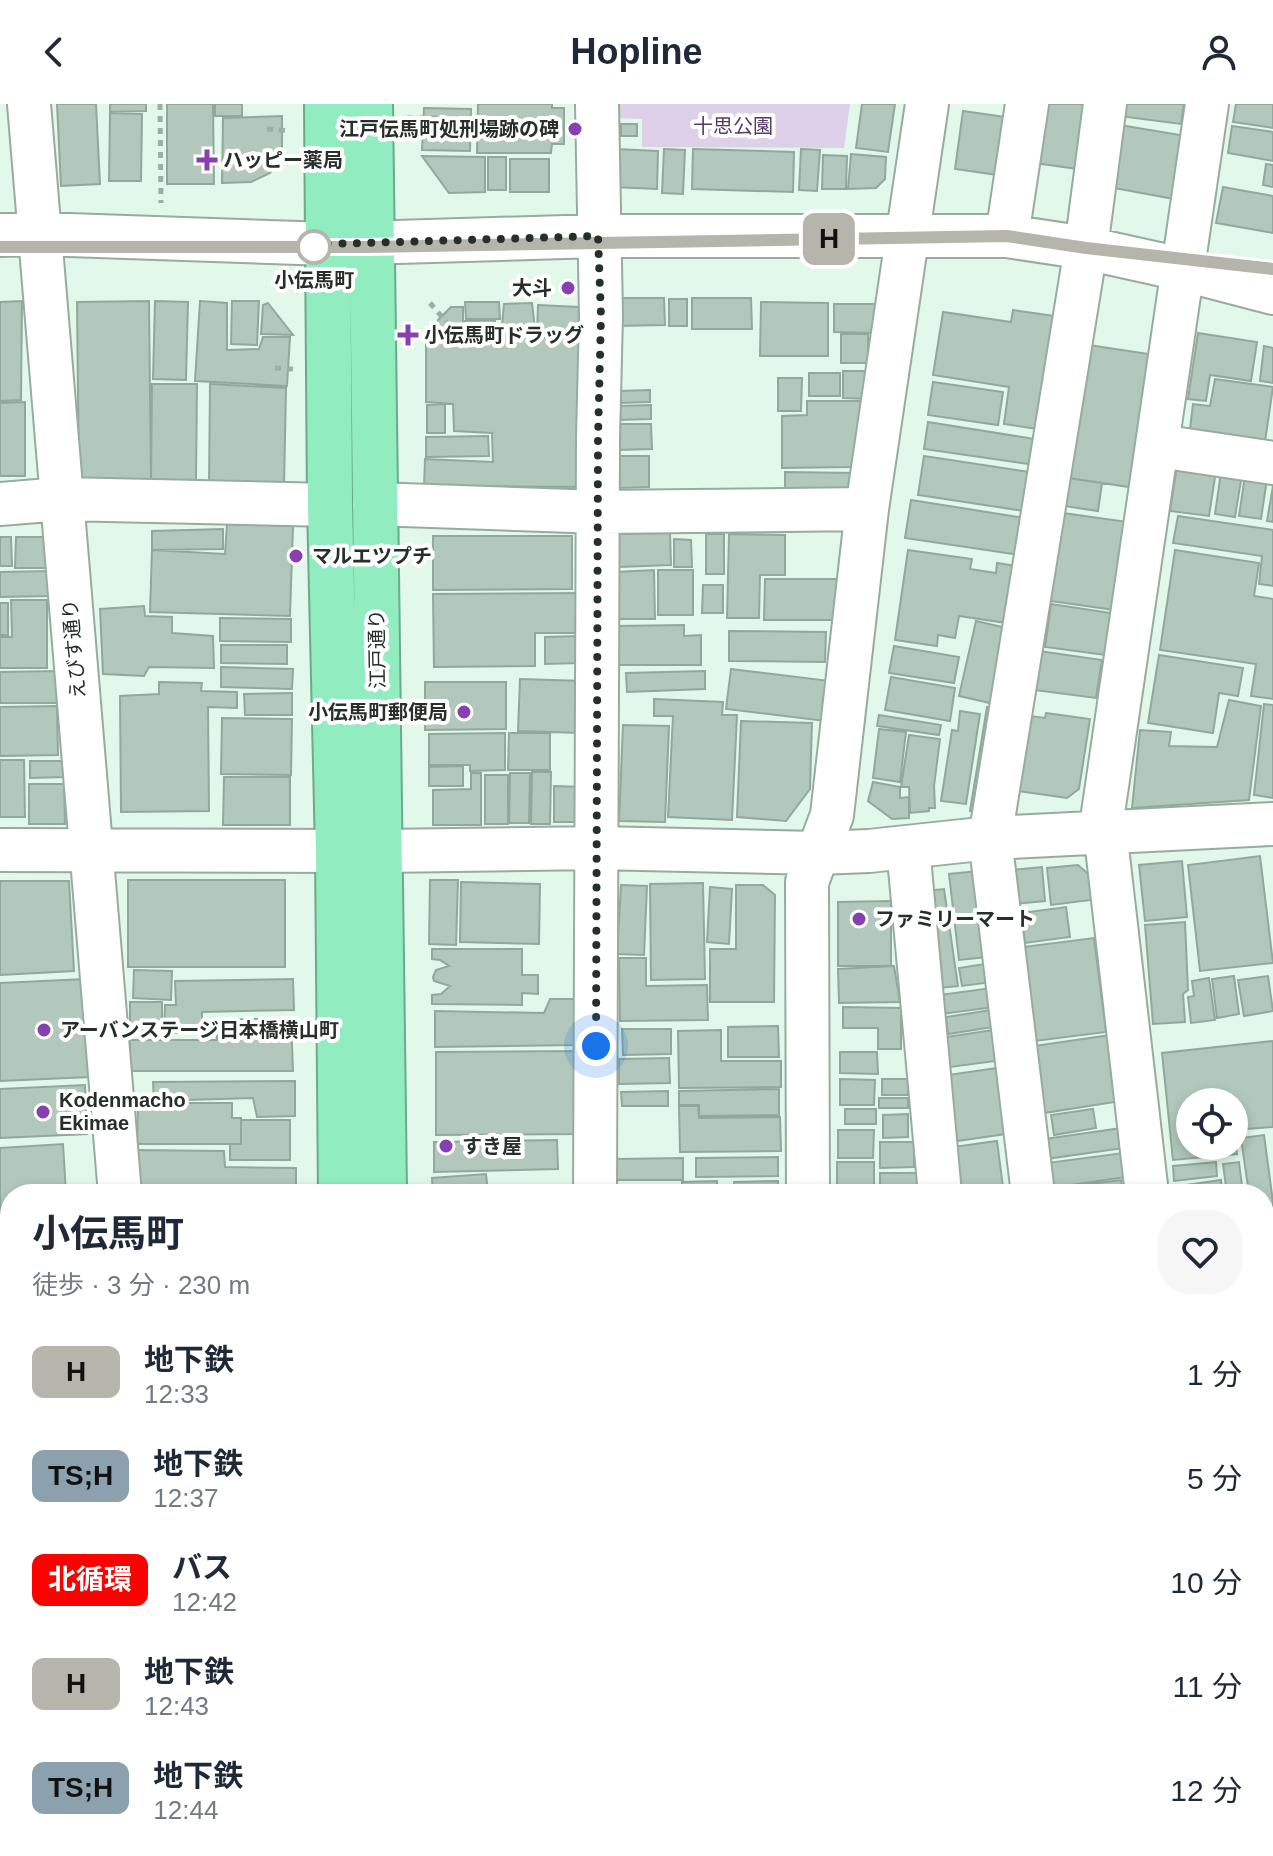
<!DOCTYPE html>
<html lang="ja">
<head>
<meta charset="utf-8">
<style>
	:root { --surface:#fff; --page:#f6f6f7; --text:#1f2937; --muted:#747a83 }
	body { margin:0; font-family:Arial,"Noto Sans JP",sans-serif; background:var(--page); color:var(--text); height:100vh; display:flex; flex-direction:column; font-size:30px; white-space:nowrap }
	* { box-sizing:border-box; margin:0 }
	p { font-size:26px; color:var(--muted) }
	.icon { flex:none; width:44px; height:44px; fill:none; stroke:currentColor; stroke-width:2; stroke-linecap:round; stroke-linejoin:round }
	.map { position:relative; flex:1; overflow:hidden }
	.panel { position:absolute; left:0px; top:1080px; width:1274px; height:672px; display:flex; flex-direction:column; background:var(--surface); border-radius:32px 32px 0 0; box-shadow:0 4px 12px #0003 }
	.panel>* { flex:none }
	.badge { padding:0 16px; border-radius:12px; font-size:28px; line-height:52px }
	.buttons { position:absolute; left:1176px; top:984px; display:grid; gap:16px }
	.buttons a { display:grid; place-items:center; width:72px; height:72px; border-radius:50%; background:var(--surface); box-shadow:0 4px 12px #0003; font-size:40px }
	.you { position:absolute; width:40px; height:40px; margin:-20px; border:6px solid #fff; border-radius:50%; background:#1a73e8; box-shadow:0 0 0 12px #1a73e833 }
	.map>.badge { position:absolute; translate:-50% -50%; box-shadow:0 0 0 4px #fff }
	.round { display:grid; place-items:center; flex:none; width:84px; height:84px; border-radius:32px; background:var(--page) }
	.headline { display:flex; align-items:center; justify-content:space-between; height:136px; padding:0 32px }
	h1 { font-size:38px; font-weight:700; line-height:60px }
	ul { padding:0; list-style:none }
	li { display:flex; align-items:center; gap:24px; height:104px; padding:0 32px }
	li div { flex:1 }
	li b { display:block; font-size:30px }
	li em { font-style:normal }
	li .badge { min-width:88px; font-weight:700; text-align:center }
	header { display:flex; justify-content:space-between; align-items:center; height:104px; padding:0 32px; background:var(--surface); font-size:36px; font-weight:700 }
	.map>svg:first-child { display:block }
	.green { fill:#ded0e9 }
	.building { fill:#b2c8bc; stroke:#93a89c; stroke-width:2; fill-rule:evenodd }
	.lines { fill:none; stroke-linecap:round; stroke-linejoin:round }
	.minor-casing { stroke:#97aca0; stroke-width:46 }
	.highway-casing { stroke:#6caa8c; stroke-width:48 }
	.path { stroke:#9daea4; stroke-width:5; stroke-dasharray:6 6; stroke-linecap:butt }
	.minor { stroke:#fff; stroke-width:42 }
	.highway { stroke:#91edc0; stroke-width:44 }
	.line-casing { stroke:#fff; stroke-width:18 }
	.line { stroke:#b5b5ac; stroke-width:12 }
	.walk { stroke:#272f2a; stroke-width:8; stroke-dasharray:0 14.4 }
	.poi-dot { fill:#883fb1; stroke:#fff; stroke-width:3 }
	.stop-dot { fill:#fff; stroke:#b5b5ac; stroke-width:4 }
	.labels { text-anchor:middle; stroke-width:8; stroke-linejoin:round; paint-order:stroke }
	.park-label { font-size:20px; fill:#543a64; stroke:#fff }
	.poi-label { font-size:20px; font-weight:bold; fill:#272f2a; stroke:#fff; text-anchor:start }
	.stop-label { font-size:20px; font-weight:bold; fill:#272f2a; stroke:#fff }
	.street-label { font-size:20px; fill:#272f2a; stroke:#fff }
</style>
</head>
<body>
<header><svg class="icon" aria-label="back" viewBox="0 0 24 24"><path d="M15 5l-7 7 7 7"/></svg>Hopline<svg class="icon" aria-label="person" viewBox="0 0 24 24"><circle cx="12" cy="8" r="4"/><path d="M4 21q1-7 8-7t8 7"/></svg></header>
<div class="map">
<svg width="1273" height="1752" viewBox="0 0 1273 1752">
	<rect width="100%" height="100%" fill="#e2f8eb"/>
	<path class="green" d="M616,0H850L844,44L642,43V15L615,14Z"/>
	<path class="building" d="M57,0H96L100,80L61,82Z
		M110,0H146V7L110,8Z
		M167,0H213L214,80H167Z
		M215,0H242V12H215Z
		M478,0H552V4H564V40H552L551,49H477Z
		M862,0H895L888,48L856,44Z
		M1035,0H1094L1085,66L1027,58Z
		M1112,0H1184L1181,20L1111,11Z
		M1236,0H1273V24L1233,18Z
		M424,4L471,5L470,47L422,46Z
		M963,7L1013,14L1005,72L955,65Z
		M110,9L142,10L141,77H109Z
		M282,12V53L270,69L251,78L222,79L223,14Z
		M621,20H637V32H621Z
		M1114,20L1186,32L1174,95L1103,82Z
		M1232,22L1273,28V57L1228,49Z
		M615,45L658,47L657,85L613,83Z
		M664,45L685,46L683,90L662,89Z
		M693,45L794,48L793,88L692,85Z
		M801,45L820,46L817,87L799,86Z
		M851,50L886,53L885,75L876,84L848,85Z
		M823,51L847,52L846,85H822Z
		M422,52L485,53V88L449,89Z
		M488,53H506V86H488Z
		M510,55H549V88H510Z
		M1266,60L1273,61V83L1263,81Z
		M1223,83L1273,92V129L1216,119Z
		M614,194H664L665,221L615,222Z
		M692,194H751L752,225H692Z
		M669,195H687V222H669Z
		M22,197L21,296L0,297V198Z
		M149,197L151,378L79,379L77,198Z
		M155,197L188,198L186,276L153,275Z
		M200,197L227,199V246L259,245L263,233H290L287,282L195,277Z
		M232,197H259L257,241L231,240Z
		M465,198H499L500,215H466Z
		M761,198L828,199V252H760Z
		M268,199L293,231L261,230L263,201Z
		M532,199L536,233L582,235L580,383L424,382L425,355L493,358L492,329L454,327L453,300L426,298V233L501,232L504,200Z
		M834,200H878L877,229L834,228Z
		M538,201L579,203L578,231L537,229Z
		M451,203H463V217L495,216V228H438V216Z
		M1013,206L1062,213L1044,326L1004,320L1009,283L933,271L943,208L1011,218Z
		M1198,229L1257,238L1251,277L1210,271L1206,297L1188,295Z
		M841,230H868V259H841Z
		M1082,240L1149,250L1129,383L1062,373Z
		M1264,242L1273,244V279L1260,277Z
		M843,267H869V295L843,294Z
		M809,269H840V292H809Z
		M778,274H802L801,307H778Z
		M1215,275L1273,283L1264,344L1189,333L1193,300L1210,302Z
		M933,278L1003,288L998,321L928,311Z
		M152,280H197L196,377L151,376Z
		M210,280L286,284L284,382L209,381Z
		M650,286V298L618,299V287Z
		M807,297H861L852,363L782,364V312L807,311Z
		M25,298V372H0V299Z
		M445,300V329H427V301Z
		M651,301V315L617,316V302Z
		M928,318L1047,337L1043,362L924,345Z
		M617,320H651L652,345L617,346Z
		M488,332L489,352L426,353V333Z
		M617,352H649V383L618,384Z
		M924,352L1043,370L1037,409L918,391Z
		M1178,355L1217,360L1209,412L1170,407Z
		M1222,361L1243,364L1235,413L1215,410Z
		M1246,365L1268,368L1261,415L1239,412Z
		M785,368L855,369V389H785Z
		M1068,374L1102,379L1098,407L1064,402Z
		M1273,382V418L1267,417Z
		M911,396L1025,414L1019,451L905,434Z
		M1063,409L1128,418L1115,506L1050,497Z
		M1178,412L1273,426V482L1259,480L1262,452L1173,439Z
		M227,420L293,422L290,512L150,508L152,446L225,450Z
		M223,425V445L152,446V427Z
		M670,429L671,461L619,463L618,430Z
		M706,430H724V470H706Z
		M729,430L785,431V471H760L759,514H727Z
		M433,432H572V485L433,486Z
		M0,433H11L12,462H0Z
		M16,433H50V464H15Z
		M674,435L691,436L692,463H674Z
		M908,446L972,455L970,465L996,469L997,459L1022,463L1013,520L959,512L955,534L938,531L937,542L895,536Z
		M1175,446L1259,459L1254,492L1273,495V595L1251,592L1256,560L1160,546Z
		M654,466L655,515H617L616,468Z
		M658,466H693V511H658Z
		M49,467V492L0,493V468Z
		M765,475H837V516H764Z
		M703,481H723V509H702Z
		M584,489V529H535V562L434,563L433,490Z
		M11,496H47V564H0V533H12Z
		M0,499H8V531H0Z
		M1051,500L1111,509L1105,551L1045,543Z
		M144,502L145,512L172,513V529L213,532L214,564L149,563L144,572L103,570L100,505Z
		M220,514L291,515V538L220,537Z
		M976,517L1011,525L994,600L959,592Z
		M684,521V532L701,531V561H616L617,522Z
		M729,527L826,528L825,558L729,557Z
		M579,532V559L545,560V533Z
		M221,541H287V560L221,559Z
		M894,542L959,553L954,579L889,569Z
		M1039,547L1102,556L1096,594L1034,586Z
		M1159,551L1243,564L1238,592L1219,589L1213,629L1148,619Z
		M221,563L293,565L292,585L221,583Z
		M731,565L830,577L825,617L726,605Z
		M59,567V599H0V568Z
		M705,567V585L627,588L626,569Z
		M891,573L955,584L950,617L885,606Z
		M520,575L583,577L581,629L518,627Z
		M159,578L202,579L201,587L237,588V604L208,603L209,707L121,708L120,592L159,590Z
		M425,578H506V625L425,626Z
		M292,589V611H245L244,590Z
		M654,595L723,598L722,611H737L732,716L668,713L673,612H654Z
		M1229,596L1261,602L1249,696L1132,704L1140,626L1171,628L1169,642L1217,643Z
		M1264,600L1273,601V694L1254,691Z
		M57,602L58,651L0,652V603Z
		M987,603L1004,606L988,710L970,707Z
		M960,607L980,610L966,700L941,697L952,626L958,627Z
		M1046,609L1090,615L1079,685L1067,694L1011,686L1023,611L1045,614Z
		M879,611L941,621L939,631L877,622Z
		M222,614L292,615L291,671L221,670Z
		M741,617L812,619L810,685L786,717L737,713Z
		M623,621L669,622L665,718L619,717Z
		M879,625L906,628L900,678L873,674Z
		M505,629V666L470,667V661H429V630Z
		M509,629H550V666H508Z
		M909,631L940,635L934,682L935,704H929V707L910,709L909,683H901Z
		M0,656H24L25,713H0Z
		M30,657H66V673L30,674Z
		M463,662V682H429V663Z
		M532,668H551L550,720H531Z
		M471,669H481V721H433V686L471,685Z
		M510,669H530L529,719H509Z
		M485,671H508V720H485Z
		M224,673H290V721H223Z
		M873,678L900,683V694L909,693V714L892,715L868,697Z
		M29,680H64L65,720H29Z
		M554,682L584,683V718H554Z
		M1260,752L1273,859L1200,867L1188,761Z
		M1182,757L1187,813L1145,817L1139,761Z
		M1078,761L1093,774L1099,795L1051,801L1047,764Z
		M1042,763L1045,797L1014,800L1011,766Z
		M988,766L997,852L959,856L949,770Z
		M128,776H285V863H128Z
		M430,776H458L456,841L429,840Z
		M0,777H69L74,867L0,871Z
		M461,778L540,780L539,840L460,838Z
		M703,779L705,875L651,876L650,780Z
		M621,781L647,782L644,851L617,850Z
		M736,781H763L775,791L774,898H710V845H736Z
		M710,783L732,785L729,840L707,838Z
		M944,785L958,882L939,884L926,787Z
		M891,797V862H838V798Z
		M1066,803L1070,833L1025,839L1021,809Z
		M1185,818L1188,886L1183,890L1185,918L1153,920L1145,821Z
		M1094,834L1106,928L1035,937L1023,843Z
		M432,845H522V871H538V890L522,889V901L432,900V891L441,890L450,882L434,877L433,873L436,866L449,862L440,856L432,855Z
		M619,854H646V882L707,881L708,916L620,917Z
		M998,858L1000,877L962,882L959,864Z
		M894,862L900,898L839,899L838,865Z
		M134,866L172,867L171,896L133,894Z
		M1234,872L1239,910L1217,914L1212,875Z
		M1268,872L1273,907L1244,912L1238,876Z
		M1209,874L1215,916L1191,919L1188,893L1194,892L1192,877Z
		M85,875L90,973L0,977V879Z
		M293,875L294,906L202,908V929H164L165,901H176L175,877Z
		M999,883L1002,902L942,910L939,891Z
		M550,895H576V941L435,943V907L544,909Z
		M130,898H162V927L130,928Z
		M843,903L901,904V945H878V924H843Z
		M1004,904L1006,921L948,930L946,913Z
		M291,914L293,967H130V936H217L216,916Z
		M778,922L779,953H728V923Z
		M1007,924L1011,955L950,963L946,933Z
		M622,925H671V950L623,951Z
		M721,926V957H781V983L679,984L678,927Z
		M1111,931L1121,997L1044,1009L1034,942Z
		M1273,937V1023L1234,1026L1237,1050L1173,1056L1162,949ZM1190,998H1234V1042H1190Z
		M580,947L581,1030L436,1031V948Z
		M840,948H877L878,970L840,969Z
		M669,954L670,979L619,980V955Z
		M1011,962L1020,1028L957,1037L948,971Z
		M840,975L875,976L874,1001H840Z
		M882,975H908V991H882Z
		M295,977V1012L257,1013L253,994L154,997L153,978Z
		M85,981L87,1030L0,1034V985Z
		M779,985V1011L699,1012V1001H679V987Z
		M668,987V1002H622L621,988Z
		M879,994H908V1004H879Z
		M138,999H232V1014H241V1040H137Z
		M679,1002H698L699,1014L780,1013L781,1047L680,1048Z
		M845,1005H876V1020H845Z
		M1093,1005L1096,1024L1054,1031L1051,1011Z
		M908,1010V1033L883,1034V1011Z
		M241,1016H290V1056H230V1040H241Z
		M1122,1024L1124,1044L1046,1055L1044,1035Z
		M838,1026H874L873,1054H838Z
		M1264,1031L1273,1098V1123L1264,1124V1090H1249L1241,1034Z
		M557,1036L558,1065L434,1068V1038Z
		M997,1037L1003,1083L959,1089L953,1043Z
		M880,1038H914V1063L880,1064Z
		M63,1040L66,1090H10V1159H0V1044Z
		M136,1046L224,1047L225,1063L296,1064V1090H141Z
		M1123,1049L1126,1073L1050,1084L1047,1059Z
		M778,1053V1072L696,1073V1054Z
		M683,1054V1076H617V1055Z
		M837,1058H874V1088L837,1087Z
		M1216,1058L1217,1072L1174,1077L1173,1062Z
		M1239,1058L1243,1090H1227L1223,1060Z
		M880,1069H922V1090H880Z
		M486,1070L488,1090H433L432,1074Z
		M1121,1076L1123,1090H1060L1059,1084Z
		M1221,1076L1222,1090H1173L1172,1083Z
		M717,1077V1090H682V1078Z
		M778,1077V1090H735L734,1078Z
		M675,1082V1090H619V1083Z
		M10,1165V1251L0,1252V1166Z
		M1264,1173H1273V1287L1264,1288Z
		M0,1257H10V1346L0,1347Z
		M1268,1339L1273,1386H1264V1340Z
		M10,1413V1458L0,1459V1414Z
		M1273,1414V1464L1264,1465V1415Z
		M10,1480V1537H0V1481Z
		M1273,1502V1573L1264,1574V1503Z
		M1268,1577L1273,1612L1264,1614V1578Z
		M10,1593V1635L0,1636V1594Z
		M1273,1619V1646L1264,1647V1621Z
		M0,1646H10V1726L0,1727Z
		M1273,1648V1686L1264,1687V1649Z
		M1273,1689V1721L1264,1722V1690Z
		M1273,1724V1738L1264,1740V1725Z
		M10,1730V1742H55V1748L0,1752V1731Z
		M70,1742H147V1752H72Z
		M217,1742H262L263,1752H187L186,1747Z
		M266,1742H348L349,1752H267Z
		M493,1742H654L656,1752H495Z
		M749,1742H794L795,1752H750Z
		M801,1742H839L840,1752H802Z
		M902,1742H1032L1033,1752H903Z
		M1062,1742H1109V1747L1064,1752Z
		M1117,1742H1200L1201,1752H1119Z"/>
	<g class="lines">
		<g class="minor-casing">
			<path id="minor" d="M29,0L120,1090
				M0,131L40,130L329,140L598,132H1007L1086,144L1181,165L1273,189
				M1007,132L1027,0
				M1159,342L1273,359
				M0,400L61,395L330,401
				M374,400L600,408L867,405
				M908,743L940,1090
				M0,746L381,747L597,744L818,749L869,747L990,734L1273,720
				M595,1090L598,334L601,212L597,0
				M808,1090L807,778L832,711L867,405L927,0
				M1033,1090L990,734L1086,144L1105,0
				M1147,1090L1103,709L1207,0
				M1264,1144L1273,1143
				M1264,1316H1273
				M0,1386L10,1385
				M1264,1481L1273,1480
				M0,1568L10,1567
				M166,1742L167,1752
				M724,1742L725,1752
				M869,1742L870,1752
				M1047,1742L1049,1752
				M1215,1742L1216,1752"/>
		</g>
		<g class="highway-casing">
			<path id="highway" d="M327,0L330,401L338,747L341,1090
				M370,0L384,1090
				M394,1742L395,1752
				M439,1742L440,1752"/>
		</g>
		<path class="path" d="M160,0L161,99
			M407,14H438
			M267,25L290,27
			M430,199L451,223
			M275,264L294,265
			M1264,1399L1273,1398
			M0,1471H10"/>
		<use href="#minor" class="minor"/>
		<use href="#highway" class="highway"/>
	</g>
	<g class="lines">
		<g class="line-casing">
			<path id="line" d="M0,143H366L1007,132L1086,144L1273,165"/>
		</g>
		<use href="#line" class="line"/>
		<path class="walk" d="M314,143L329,140L598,132L601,212L598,334L596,942"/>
	</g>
	<g class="poi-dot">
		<circle cx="575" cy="25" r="8"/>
		<path d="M203 44h8v8h8v8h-8v8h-8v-8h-8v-8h8z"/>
		<circle cx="568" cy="184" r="8"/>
		<path d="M404 219h8v8h8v8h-8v8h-8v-8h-8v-8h8z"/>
		<circle cx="296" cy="452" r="8"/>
		<circle cx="464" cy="608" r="8"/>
		<circle cx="859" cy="815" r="8"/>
		<circle cx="44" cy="926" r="8"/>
		<circle cx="43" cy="1008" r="8"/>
		<circle cx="446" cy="1042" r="8"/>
	</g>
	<circle class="stop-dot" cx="314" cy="143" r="16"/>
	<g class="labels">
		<g class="park-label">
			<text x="733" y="29">十思公園</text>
		</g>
		<g class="poi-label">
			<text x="559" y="32" text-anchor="end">江戸伝馬町処刑場跡の碑</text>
			<text x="223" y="63">ハッピー薬局</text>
			<text x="552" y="191" text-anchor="end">大斗</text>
			<text x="424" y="238">小伝馬町ドラッグ</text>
			<text x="312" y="459">マルエツプチ</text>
			<text x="448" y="615" text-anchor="end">小伝馬町郵便局</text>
			<text x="875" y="822">ファミリーマート</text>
			<text x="60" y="933">アーバンステージ日本橋横山町</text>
			<text x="59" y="1003">Kodenmacho<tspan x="59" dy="23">Ekimae</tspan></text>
			<text x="462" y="1049">すき屋</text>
		</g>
		<g class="stop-label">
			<text x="314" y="183">小伝馬町</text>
		</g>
		<g class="street-label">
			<text transform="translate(74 545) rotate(-95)" y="7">えびす通り</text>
			<text transform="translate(377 545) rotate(-91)" y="7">江戸通り</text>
		</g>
	</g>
</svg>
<div class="buttons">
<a><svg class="icon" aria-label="locate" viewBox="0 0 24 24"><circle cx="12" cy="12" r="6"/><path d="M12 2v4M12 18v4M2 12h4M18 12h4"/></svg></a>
</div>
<div class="you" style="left:596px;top:942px"></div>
<b class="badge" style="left:829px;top:135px;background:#b5b5ac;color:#111">H</b>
<section class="panel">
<div class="headline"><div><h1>小伝馬町</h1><p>徒歩 · 3 分 · 230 m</p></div><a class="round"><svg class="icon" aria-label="heart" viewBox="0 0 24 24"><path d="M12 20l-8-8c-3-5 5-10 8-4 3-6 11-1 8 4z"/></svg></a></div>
<ul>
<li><span class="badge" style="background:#b5b5ac;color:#111">H</span><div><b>地下鉄</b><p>12:33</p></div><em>1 分</em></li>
<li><span class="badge" style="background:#8ba2ae;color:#111">TS;H</span><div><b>地下鉄</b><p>12:37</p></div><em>5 分</em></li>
<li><span class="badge" style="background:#f00;color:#fff">北循環</span><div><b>バス</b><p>12:42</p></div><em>10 分</em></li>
<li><span class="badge" style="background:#b5b5ac;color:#111">H</span><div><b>地下鉄</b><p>12:43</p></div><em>11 分</em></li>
<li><span class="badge" style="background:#8ba2ae;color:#111">TS;H</span><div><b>地下鉄</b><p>12:44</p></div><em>12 分</em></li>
</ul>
</section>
</div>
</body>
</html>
